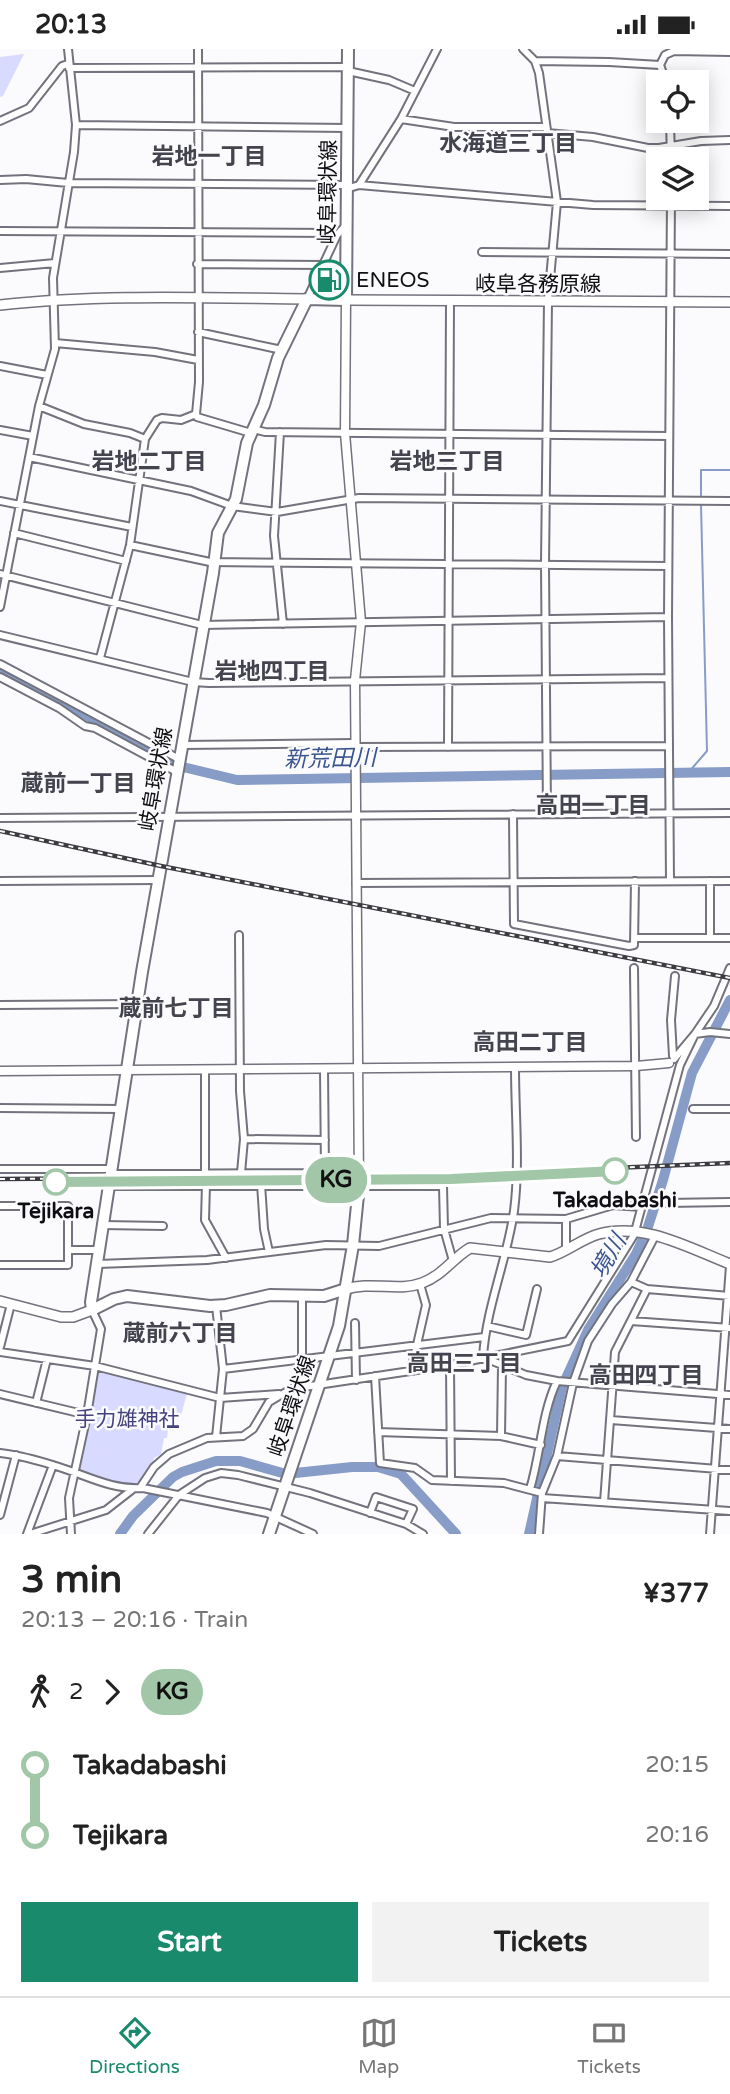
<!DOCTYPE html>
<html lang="en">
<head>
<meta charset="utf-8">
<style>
	:root { --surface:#fff; --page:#f2f2f2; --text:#222; --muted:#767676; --line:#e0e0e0; --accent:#198b6c }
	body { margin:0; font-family:"Varela Round","Noto Sans JP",sans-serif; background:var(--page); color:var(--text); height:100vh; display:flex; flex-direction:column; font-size:26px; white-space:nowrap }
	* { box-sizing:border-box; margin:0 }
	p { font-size:23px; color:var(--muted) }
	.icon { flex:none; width:38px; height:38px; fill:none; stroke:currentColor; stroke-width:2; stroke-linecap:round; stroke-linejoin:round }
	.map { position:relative; height:1485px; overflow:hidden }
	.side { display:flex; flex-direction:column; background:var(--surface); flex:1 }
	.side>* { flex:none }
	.badge { padding:0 14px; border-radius:23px; font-size:24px; line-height:46px }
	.controls { position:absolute; left:646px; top:21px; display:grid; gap:14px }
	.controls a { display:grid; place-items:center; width:63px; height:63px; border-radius:0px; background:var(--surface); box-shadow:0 4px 18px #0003; font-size:35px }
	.map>.badge { position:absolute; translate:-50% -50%; box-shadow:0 0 0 4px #fff }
	.legs { display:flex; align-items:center; gap:10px; height:77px; padding:0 21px; font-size:23px }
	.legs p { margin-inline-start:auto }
	.overview { display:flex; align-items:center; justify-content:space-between; height:119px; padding:0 21px }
	h1 { font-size:38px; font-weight:700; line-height:52px }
	.action { display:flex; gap:14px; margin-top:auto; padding:14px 21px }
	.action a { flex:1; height:80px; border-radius:0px; background:var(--accent); color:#fff; font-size:28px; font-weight:700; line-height:80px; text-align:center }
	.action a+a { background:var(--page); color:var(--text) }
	ul { padding:0 21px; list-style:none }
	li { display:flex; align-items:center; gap:24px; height:70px; font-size:26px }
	li i { display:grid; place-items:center; width:10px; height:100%; margin:0 9px; background:currentColor }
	li i::after { content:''; width:18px; height:18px; margin:-9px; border:5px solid; border-radius:50%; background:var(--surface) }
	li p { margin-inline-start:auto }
	li:first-child i { background:linear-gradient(#0000 50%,currentColor 0) }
	li:last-child i { background:linear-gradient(currentColor 50%,#0000 0) }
	.status { display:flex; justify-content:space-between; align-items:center; height:49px; padding:0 35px; background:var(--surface); direction:ltr }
	.status svg { height:19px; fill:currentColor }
	.tabs { display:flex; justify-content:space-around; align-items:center; height:98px; border-top:2px solid var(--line); background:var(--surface); font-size:19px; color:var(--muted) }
	.tabs a { display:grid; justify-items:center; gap:4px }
	.tabs .current { color:var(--accent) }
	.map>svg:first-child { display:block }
	.green { fill:#d8daff }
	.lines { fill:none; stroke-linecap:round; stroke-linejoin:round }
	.stream { stroke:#879dc8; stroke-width:2 }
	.river { stroke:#879dc8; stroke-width:10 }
	.minor-casing { stroke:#72737d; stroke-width:10 }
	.tertiary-casing { stroke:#72737d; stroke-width:11 }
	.secondary-casing { stroke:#72737d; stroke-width:12 }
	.primary-casing { stroke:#72737d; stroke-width:14 }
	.minor { stroke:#fff; stroke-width:6 }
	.tertiary { stroke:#fff; stroke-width:8 }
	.secondary { stroke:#fff; stroke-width:9 }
	.primary { stroke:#fff; stroke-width:10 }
	.rail-casing { stroke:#3c3c40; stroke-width:4.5 }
	.rail { stroke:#fbfbfd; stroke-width:2; stroke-dasharray:5; stroke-linecap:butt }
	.line-1-casing { stroke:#fff; stroke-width:16 }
	.line-1 { stroke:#a2c7a8; stroke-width:10 }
	.stop-1-dot { fill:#fff; stroke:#a2c7a8; stroke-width:3.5 }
	.labels { text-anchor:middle; stroke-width:5; stroke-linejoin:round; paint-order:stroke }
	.street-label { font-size:21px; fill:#0f0f13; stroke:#fbfbfd }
	.poi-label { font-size:21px; fill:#0f0f13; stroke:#fbfbfd; text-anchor:start }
	.stop-label { font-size:21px; font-weight:bold; fill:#0f0f13; stroke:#fbfbfd }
	.park-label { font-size:21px; fill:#45427e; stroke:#fbfbfd }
	.neighbourhood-label { font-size:23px; font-weight:bold; fill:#43444d; stroke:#fbfbfd }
	.water-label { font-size:23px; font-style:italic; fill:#3a558d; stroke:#fbfbfd }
</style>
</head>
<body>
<div class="status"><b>20:13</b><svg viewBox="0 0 49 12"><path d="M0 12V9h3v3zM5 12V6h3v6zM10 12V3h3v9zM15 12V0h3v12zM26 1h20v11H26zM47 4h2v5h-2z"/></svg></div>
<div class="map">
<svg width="730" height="1485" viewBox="0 0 730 1485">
	<rect width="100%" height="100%" fill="#fbfbfd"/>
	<path class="green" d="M24,5L3,47L0,48V8Z
		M95,1317L188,1341L181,1366L170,1365L167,1389H164L161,1405L154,1409L148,1427L133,1440L76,1425Z"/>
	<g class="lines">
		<path class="stream" d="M701,450V421H730
			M688,724L707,702L701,456
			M630,923L631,945
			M631,954L632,1011"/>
		<path class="river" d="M0,620L183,718L237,731L730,723
			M120,1485L133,1467L173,1428L182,1423L216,1412H240L286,1425L352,1418H378L401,1425L456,1485
			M529,1485L562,1338L588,1281L636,1205L646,1184L663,1131L692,1024L730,951"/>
		<g class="minor-casing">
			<path id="minor" d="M523,0L535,12L539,24L557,153L548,252L545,516L547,765
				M535,12L609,13L660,16
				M69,19L348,18
				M348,22L389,31L415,42
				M666,33L660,16L665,6L674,2L730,3
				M401,70L454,78H546
				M0,72L29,59L62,17L68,15
				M670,72L671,110
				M76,76L348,79
				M547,84L593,88L648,99H659L701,92L730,91
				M0,131L26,130L68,134L347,136
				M359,136L401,70L437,0
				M346,140L359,136L593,156L730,157
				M0,182L333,184L337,186
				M482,203L730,205
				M197,215L323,216
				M0,219L55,214
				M307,250L337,186L346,176
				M198,283L282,301
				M55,294L155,303L198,311
				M0,317L47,326
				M39,357L84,375L130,384L145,390
				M196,365L199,333L198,0
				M196,365L197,368L251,384
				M253,380L265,383L669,387
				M0,381L33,387
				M280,383L274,487L283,575
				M29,408L191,442L232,457L277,463L359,449L730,452
				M0,452L132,478
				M14,484L126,512
				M130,496L210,513L668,517
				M0,525L202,576L668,568
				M0,558L39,357L55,300L53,229L74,103L76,76L68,0
				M0,586L193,633L209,634L668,629
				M100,609L130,496L145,390L157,371L162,369L181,371L196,365
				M0,615L179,710
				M0,628L59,659L85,677L95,679L177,723
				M182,696L355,694
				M355,698L668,697
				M448,698L450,252
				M513,765L514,875L629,897L634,896L635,832
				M0,769L730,764
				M0,832L158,831
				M670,832L668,568L671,149
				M356,834L730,832
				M239,886L240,1042L244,1090L241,1124
				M710,888V832
				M635,889H730
				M634,919L636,1088
				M675,927L671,971L673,1007L675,1009
				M0,956L137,955
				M674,1010L695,985L710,983L730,985
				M0,1059L121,1060
				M693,1060H730
				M244,1090L325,1091
				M0,1120H112
				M205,1124V1021
				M111,1125L325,1124L324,1020
				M206,1135L205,1171L226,1209
				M261,1135L264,1180L269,1203
				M109,1137H443L444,1180L453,1212
				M666,1154L730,1153
				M0,1157H68V1216H0
				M103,1176L163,1177
				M68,1201H100
				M566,1201V1170
				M98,1215L207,1211L326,1196L379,1197L491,1169L566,1170L613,1156L641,1158
				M631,1233L647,1240L730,1247
				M302,1248V1339
				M631,1272L730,1279
				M355,1274L356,1331
				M487,1277L526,1286L537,1240
				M0,1298L11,1255
				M0,1303L95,1317L220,1349L279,1345
				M483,1308C486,1259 507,1211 514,1162C520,1115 515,1066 515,1018
				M485,1309L526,1326L557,1332L730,1346
				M450,1316L451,1432
				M223,1320L484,1288
				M411,1322L426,1256L420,1235
				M375,1327L380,1414L415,1419L432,1431L504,1434L542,1444
				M0,1345L87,1366
				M36,1354L47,1310
				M611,1371L730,1380
				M378,1383L501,1387L541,1396
				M501,1387L502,1317
				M216,1388L223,1320L216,1257
				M0,1404C20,1406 40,1412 59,1418C88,1427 112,1441 143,1439L267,1464L313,1485
				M557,1407L730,1421
				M140,1439L154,1418L169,1405L207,1389L243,1387L253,1380L269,1353L291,1340L450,1316L568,1292L634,1186L680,1016L695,985L714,957L730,919
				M530,1440C541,1404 541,1366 557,1332
				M542,1449L730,1462
				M604,1453L615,1303L647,1240
				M370,1464L376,1448L413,1460L406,1475
				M0,1466L16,1406
				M27,1485L53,1416
				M30,1485L106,1461L133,1440
				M71,1485L69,1449L87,1366L101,1280L92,1261
				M148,1485L179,1446L205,1429L221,1424L238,1426L310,1444L406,1475L423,1485
				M539,1485L542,1444L557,1407L573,1334L588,1292L612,1255L631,1233L655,1187
				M710,1485L730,1217"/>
		</g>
		<g class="tertiary-casing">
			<path id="tertiary" d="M346,251L345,384L361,573L355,631L359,1136
				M0,1022L636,1017L669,1014"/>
		</g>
		<g class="secondary-casing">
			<path id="secondary" d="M346,251L730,253
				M0,256C102,245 205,249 307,250
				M346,1240C371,1232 398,1243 422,1234C442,1227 453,1209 470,1199L550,1208C567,1203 581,1190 599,1185C644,1173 689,1199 730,1215
				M0,1252L61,1268H73L92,1261"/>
		</g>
		<g class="primary-casing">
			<path id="primary" d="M346,1240L324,1247L270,1246L226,1256L210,1257L127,1247L114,1250L92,1261L91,1253L142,923L213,524L218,484L236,450L247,394L264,356L278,309L307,250L346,251L348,0
				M269,1485L339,1277L353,1196L359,1136"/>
		</g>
		<use href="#minor" class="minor"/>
		<use href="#tertiary" class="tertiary"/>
		<use href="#secondary" class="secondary"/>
		<use href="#primary" class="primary"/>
		<g class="rail-casing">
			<path id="rail" d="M0,782L161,817L730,929
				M0,1130L425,1127L730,1114"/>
		</g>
		<use href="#rail" class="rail"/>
	</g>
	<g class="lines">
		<g class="line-1-casing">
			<path id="line-1" d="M56,1133L451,1130L615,1122"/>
		</g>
		<use href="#line-1" class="line-1"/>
	</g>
	<defs>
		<g id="fuel-ring" transform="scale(2.0125)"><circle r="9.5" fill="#fbfbfd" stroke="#198b6c" stroke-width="1.5"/><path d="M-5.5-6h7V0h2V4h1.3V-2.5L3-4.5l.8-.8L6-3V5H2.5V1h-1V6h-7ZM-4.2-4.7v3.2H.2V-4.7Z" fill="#198b6c"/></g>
	</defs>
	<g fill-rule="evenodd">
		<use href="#fuel-ring" x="329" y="231"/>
	</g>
	<g class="stop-1-dot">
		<circle cx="615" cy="1122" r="12"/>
		<circle cx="56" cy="1133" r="12"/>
	</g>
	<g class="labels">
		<g class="street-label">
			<text transform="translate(328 143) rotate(-89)" y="7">岐阜環状線</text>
			<text x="538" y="242">岐阜各務原線</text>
			<text transform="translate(156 730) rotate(-80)" y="7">岐阜環状線</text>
			<text transform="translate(292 1357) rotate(-71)" y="7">岐阜環状線</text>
		</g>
		<g class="poi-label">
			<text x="356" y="238">ENEOS</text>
		</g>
		<g class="stop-label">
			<text x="615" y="1158">Takadabashi</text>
			<text x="56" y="1169">Tejikara</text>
		</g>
		<g class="park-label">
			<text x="127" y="1377">手力雄神社</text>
		</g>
		<g class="neighbourhood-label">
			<text x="508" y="102">水海道三丁目</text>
			<text x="209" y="115">岩地一丁目</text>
			<text x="149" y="420">岩地二丁目</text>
			<text x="447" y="420">岩地三丁目</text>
			<text x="272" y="630">岩地四丁目</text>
			<text x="78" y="742">蔵前一丁目</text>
			<text x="593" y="764">高田一丁目</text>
			<text x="176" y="967">蔵前七丁目</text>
			<text x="530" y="1001">高田二丁目</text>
			<text x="180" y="1292">蔵前六丁目</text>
			<text x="464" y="1322">高田三丁目</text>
			<text x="646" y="1334">高田四丁目</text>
		</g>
		<g class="water-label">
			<text transform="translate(330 709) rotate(-1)" y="8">新荒田川</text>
			<text transform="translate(608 1207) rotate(-59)" y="8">境川</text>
		</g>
	</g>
</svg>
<div class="controls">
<a><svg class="icon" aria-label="locate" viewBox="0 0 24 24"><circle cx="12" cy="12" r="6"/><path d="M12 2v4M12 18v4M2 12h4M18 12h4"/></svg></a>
<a><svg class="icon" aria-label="layers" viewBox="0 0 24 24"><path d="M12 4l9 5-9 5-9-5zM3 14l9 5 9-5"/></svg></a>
</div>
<b class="badge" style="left:336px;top:1131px;background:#a2c7a8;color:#111">KG</b>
</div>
<section class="side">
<div class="overview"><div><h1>3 min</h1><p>20:13 – 20:16 · Train</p></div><b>¥377</b></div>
<div class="legs"><svg class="icon" aria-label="walk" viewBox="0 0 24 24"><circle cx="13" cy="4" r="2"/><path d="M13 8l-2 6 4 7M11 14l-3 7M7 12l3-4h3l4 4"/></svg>2<svg class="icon" aria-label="forward" viewBox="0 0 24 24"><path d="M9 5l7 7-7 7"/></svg><b class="badge" style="background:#a2c7a8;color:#111">KG</b></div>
<ul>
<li><i style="color:#a2c7a8"></i><b>Takadabashi</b><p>20:15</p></li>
<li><i style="color:#a2c7a8"></i><b>Tejikara</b><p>20:16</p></li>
</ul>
<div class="action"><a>Start</a><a>Tickets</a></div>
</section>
<nav class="tabs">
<a class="current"><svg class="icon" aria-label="directions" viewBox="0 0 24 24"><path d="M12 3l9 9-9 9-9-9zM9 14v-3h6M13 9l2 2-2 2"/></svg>Directions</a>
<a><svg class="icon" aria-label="map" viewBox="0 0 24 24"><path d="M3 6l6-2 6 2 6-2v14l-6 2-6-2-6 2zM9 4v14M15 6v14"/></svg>Map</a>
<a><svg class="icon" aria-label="tickets" viewBox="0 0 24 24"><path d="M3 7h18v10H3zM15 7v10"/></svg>Tickets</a>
</nav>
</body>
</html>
